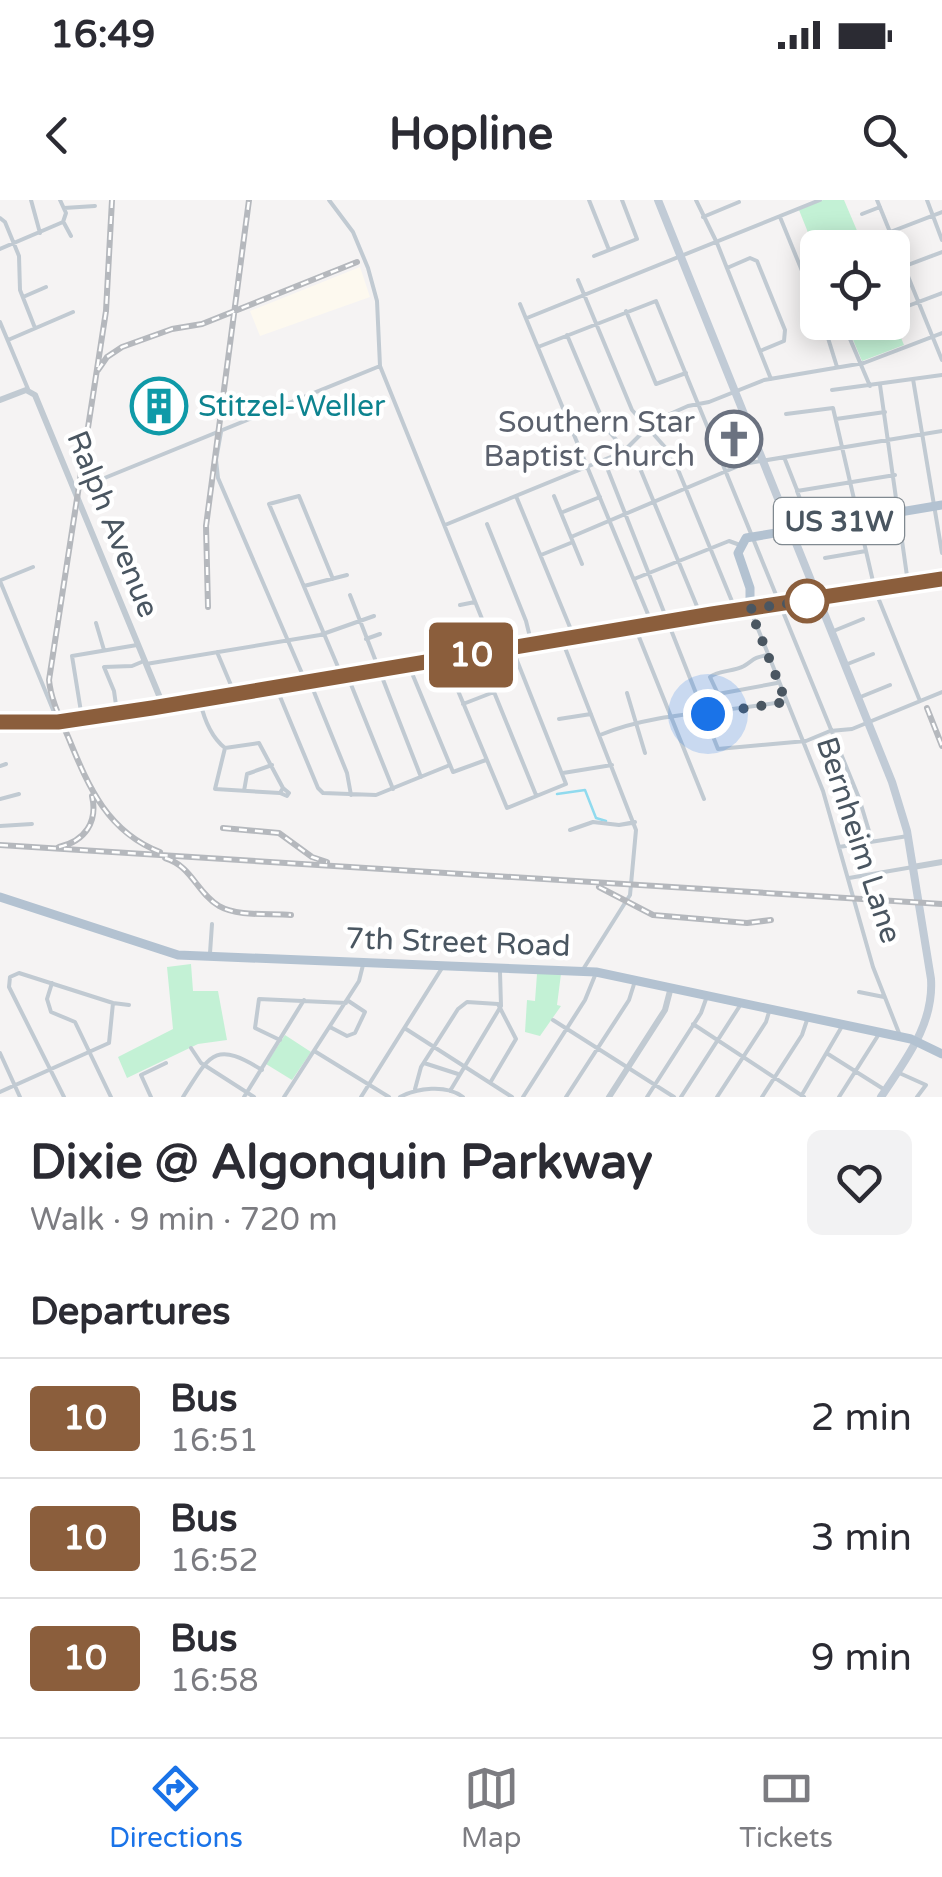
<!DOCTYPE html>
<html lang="en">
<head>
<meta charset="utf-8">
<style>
	:root { --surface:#fff; --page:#f2f2f3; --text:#2b2b33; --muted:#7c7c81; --line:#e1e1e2; --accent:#1a73e8 }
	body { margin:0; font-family:"Varela Round",sans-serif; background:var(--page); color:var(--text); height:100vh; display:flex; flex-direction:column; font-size:38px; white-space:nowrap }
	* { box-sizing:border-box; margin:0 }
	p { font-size:32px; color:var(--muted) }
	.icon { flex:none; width:55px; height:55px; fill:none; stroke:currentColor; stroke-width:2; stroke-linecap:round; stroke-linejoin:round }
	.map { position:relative; height:897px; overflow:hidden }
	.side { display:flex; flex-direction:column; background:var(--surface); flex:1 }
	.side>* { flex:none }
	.badge { padding:0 20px; border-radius:8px; font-size:35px; line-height:65px }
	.fabs { position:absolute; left:800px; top:30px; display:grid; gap:20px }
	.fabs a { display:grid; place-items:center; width:110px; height:110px; border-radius:15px; background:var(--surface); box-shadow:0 5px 25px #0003; font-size:50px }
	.you { position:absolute; width:50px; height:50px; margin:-25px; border:8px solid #fff; border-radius:50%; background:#1a73e8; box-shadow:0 0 0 15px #1a73e833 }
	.map>.badge { position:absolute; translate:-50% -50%; box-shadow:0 0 0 5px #fff }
	h2 { padding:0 30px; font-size:38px; line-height:90px }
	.round { display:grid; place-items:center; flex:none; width:105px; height:105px; border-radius:15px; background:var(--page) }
	.headline { display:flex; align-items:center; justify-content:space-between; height:170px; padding:0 30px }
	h1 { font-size:48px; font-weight:700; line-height:75px }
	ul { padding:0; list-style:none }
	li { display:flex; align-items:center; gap:30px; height:120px; padding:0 30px; border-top:2px solid var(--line) }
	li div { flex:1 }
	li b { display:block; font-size:38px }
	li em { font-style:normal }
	li .badge { min-width:110px; font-weight:700; text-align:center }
	.status { display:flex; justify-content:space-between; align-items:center; height:70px; padding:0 50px; background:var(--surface); direction:ltr }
	.status svg { height:28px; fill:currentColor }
	header { display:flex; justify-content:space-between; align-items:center; height:130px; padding:0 30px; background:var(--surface); font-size:45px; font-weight:700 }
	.tabs { display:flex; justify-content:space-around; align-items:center; height:140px; border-top:2px solid var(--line); background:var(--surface); font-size:28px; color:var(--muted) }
	.tabs a { display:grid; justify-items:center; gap:5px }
	.tabs .current { color:var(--accent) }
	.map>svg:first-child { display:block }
	.commercial { fill:#fdf9ef }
	.green { fill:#c3f1d5 }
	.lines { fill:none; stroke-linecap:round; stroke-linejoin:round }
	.stream { stroke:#90daee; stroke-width:2.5 }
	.minor { stroke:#c1cad2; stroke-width:4 }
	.tertiary { stroke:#c1cad2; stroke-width:6 }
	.secondary { stroke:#c1cbd6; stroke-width:8 }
	.primary { stroke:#b3c2d1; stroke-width:9 }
	.rail-casing { stroke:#b5b8bd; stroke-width:6 }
	.rail { stroke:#fff; stroke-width:2.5; stroke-dasharray:8; stroke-linecap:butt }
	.line-casing { stroke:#fff; stroke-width:22 }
	.line { stroke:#8b5e3c; stroke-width:15 }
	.walk { stroke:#4a5661; stroke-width:10; stroke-dasharray:0 18 }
	.stop-dot { fill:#fff; stroke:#8b5e3c; stroke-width:5 }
	.labels { text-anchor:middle; stroke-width:9; stroke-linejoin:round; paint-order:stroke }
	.shield { fill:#fff; stroke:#808990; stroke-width:2.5 }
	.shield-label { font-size:28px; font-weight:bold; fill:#4a5661 }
	.culture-label { font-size:30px; fill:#0d838f; stroke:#fff; text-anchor:start }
	.worship-label { font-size:30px; fill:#5b616d; stroke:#fff; text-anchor:end }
	.street-label { font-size:30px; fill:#4a5661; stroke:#fff }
</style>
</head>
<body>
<div class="status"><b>16:49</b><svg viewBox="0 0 49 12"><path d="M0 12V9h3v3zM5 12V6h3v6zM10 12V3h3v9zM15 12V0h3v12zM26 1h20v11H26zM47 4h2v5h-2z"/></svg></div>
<header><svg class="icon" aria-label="back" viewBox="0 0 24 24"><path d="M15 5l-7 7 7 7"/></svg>Hopline<svg class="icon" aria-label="search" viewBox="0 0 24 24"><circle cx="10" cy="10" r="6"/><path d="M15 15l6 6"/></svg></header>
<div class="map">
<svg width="942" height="897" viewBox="0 0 942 897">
	<rect width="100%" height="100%" fill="#f5f3f3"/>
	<path class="commercial" d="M360,67L370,97L260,136L250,111Z"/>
	<path class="green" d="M823,0H844L864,47L818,48L817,55L799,10Z
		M893,118L904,145L862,161L846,123L892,122Z
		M191,764L193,791H218L227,840L198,844L127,878L118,857L173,829L167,767Z
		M537,774H561L557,805L561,806L540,836L525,832L527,800L535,801Z
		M285,835L311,852L292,880L266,864Z"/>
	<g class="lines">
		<path class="stream" d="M557,594L585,590L596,618L606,621"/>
		<path class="minor" d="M31,0L40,33
			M60,0L66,13L63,22
			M329,0L353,32L368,68L377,101L380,166L495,451
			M589,0L609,50
			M696,0L717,43L771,179
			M877,0L942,160
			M927,0L942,40
			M64,8L95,6
			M862,14L880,7
			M703,17L739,2
			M780,17L818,110
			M0,18L5,22L19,56L20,90L35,128
			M64,23L71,36
			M872,39L942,12
			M0,49L63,22
			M594,56L637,39L622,0
			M727,68L750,58L757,61L785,130L784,141L760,151
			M892,71L942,52
			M578,80L632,210L672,255L736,411
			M23,97L46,87
			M520,104L652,424
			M626,111L656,184L686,173
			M892,112L942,93
			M527,118L820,0
			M0,122L28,189
			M823,122L837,167
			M567,135L606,228L639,266L701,416
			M850,139L870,186
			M8,140L73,112
			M538,147L656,101L859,598L872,641
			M913,179L942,353
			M880,185L908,383
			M832,190L942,175
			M786,214L833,208L875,390L920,501
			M836,219L885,212
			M221,232L216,260L218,278L304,478
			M784,257L797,290
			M604,260L718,549L806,541L830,531L852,529L942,492
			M75,290L380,166
			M516,296L574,437
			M554,296L582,364
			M563,312L600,297
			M487,324L526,421L532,445
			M445,325L623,252L654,221L688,206L709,202L764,180L864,163L942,133
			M810,325L797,291L895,275
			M571,337L743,264L942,231
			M541,355L573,342
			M825,358L866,351
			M333,379L299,296L269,304L341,474
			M634,379L729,341L740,345
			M1,380L33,367
			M0,381L56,517
			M304,386L347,375
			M350,395L421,577
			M460,405L475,402
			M750,409L823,591L873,767L899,833
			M96,423L104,450
			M637,432L704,599
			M831,432L863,419
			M366,439L380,434
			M562,440L636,630L630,695L582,771
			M217,452L233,490
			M768,455C752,458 755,459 744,466C733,472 719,470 710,477L718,494L777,483
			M446,462L507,608L566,584L512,448
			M146,464L320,435L374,416
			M845,465L873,454
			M409,466L453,572L486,560
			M348,477L393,589
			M310,482L347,573L351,595
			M276,487L318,588L323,593L376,595L450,565
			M627,493L645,553
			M858,498L890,485
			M200,501C204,519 211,537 225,548L259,543L283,588L280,593L215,589L225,548
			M463,504L494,492L536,595
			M117,512L114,491L104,467L132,466L144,461
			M82,518L72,456L137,445
			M559,519L591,514
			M600,535C658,511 725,513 786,501
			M0,566L6,564
			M563,573L612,565
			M244,591L247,574L272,565
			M280,593L287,596L289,593L283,588
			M0,599L19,594
			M632,623L619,625L635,622
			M0,626L32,624
			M570,630L593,622L619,625
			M839,647L908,636
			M849,678L913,667
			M210,753L212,724
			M52,783L47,799L51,812L75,822L111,897
			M859,792L884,797
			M553,820L674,897
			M693,824L804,897
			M330,827L347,836L355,833L365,812L347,800
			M406,829L512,897
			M280,840L255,828L259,799L346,803
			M191,848L201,863L254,897
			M316,852L389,897
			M0,853L20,897
			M828,854L885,890
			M424,863L458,874
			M897,872L926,885L917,897
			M415,889L421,867L458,809L467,802L498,804L516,839L490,883
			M450,891L501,806L500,772
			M0,892L109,843L113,803
			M803,893L841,828
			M64,897L9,787L10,777L19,773L113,803L129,805
			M151,897L141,875L166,863
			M183,897C210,855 214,840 262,870
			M244,897L304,800
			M284,897L359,781L363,765
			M361,897L442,768
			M400,897C417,888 446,884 463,897
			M523,897L585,800L596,773
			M566,897L629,800L635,781
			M647,897L701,813L706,799
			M681,897L741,804
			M717,897L766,822L769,812
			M762,897L802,835L807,820
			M839,897L879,834"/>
		<path class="tertiary" d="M0,200L26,190L35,195L163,505
			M750,409L942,379
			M913,667L942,662
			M609,897L665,810L671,787"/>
		<path class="secondary" d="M658,0L892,582L907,631L931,779C934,825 905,860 881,897"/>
		<path class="primary" d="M0,521L74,520L750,409V388L738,353L746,338L942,305
			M0,697L178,755L596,772L911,839L942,854"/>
		<g class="rail-casing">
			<path id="rail" d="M112,0L106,111L49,480C51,501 61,520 69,539C89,588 108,632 160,652
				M98,170L107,157L122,147L172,129L202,124L357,62
				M208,407L206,326L249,0
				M927,508L942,546
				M223,628L279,633L312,657L327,662
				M0,645L942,704
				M59,647C85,641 98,622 92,596
				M165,658C192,666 196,692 219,706C238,717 270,713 291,715
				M599,687L653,715L747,723L771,720"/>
		</g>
		<use href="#rail" class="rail"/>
	</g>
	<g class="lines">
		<g class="line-casing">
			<path id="line" d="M0,522H58L152,508L712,414L942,379"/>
		</g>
		<use href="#line" class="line"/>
		<path class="walk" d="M708,514L786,502L750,409L807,401"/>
	</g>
	<defs>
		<g id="building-ring" transform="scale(2.875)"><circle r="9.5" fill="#fff" stroke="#0f9aa8" stroke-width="1.5"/><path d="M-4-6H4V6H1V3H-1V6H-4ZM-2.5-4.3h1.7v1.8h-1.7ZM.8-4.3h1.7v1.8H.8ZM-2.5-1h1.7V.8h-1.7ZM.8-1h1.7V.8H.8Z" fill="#0f9aa8"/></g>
		<g id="church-ring" transform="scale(2.875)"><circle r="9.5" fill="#fff" stroke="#6b7280" stroke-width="1.5"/><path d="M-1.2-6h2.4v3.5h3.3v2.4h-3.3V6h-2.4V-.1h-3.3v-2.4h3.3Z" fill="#6b7280"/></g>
	</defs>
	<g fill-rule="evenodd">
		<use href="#building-ring" x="159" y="206"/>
		<use href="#church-ring" x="734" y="239"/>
	</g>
	<circle class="stop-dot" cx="807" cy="401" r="20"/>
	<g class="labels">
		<rect class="shield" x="774" y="298" width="130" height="46" rx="8"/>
		<g class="shield-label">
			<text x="839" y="331">US 31W</text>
		</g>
		<g class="culture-label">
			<text x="198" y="216">Stitzel-Weller</text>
		</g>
		<g class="worship-label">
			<text x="695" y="232">Southern Star<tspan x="695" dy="34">Baptist Church</tspan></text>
		</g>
		<g class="street-label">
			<text transform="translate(113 324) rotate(68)" y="10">Ralph Avenue</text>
			<text transform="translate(859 640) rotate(72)" y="10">Bernheim Lane</text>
			<text transform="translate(458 742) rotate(2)" y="10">7th Street Road</text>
		</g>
	</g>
</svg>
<div class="fabs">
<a><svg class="icon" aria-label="locate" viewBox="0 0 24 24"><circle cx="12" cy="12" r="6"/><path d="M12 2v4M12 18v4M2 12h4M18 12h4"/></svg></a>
</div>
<div class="you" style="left:708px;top:514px"></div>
<b class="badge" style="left:471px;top:455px;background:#8b5e3c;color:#fff">10</b>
</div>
<section class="side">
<div class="headline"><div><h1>Dixie @ Algonquin Parkway</h1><p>Walk · 9 min · 720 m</p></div><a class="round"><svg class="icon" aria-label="heart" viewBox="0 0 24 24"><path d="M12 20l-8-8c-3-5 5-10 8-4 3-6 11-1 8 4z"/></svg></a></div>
<h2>Departures</h2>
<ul>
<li><span class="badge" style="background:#8b5e3c;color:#fff">10</span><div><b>Bus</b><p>16:51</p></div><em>2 min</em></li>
<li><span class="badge" style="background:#8b5e3c;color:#fff">10</span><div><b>Bus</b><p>16:52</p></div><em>3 min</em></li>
<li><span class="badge" style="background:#8b5e3c;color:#fff">10</span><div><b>Bus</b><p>16:58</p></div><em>9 min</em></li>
</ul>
</section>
<nav class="tabs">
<a class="current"><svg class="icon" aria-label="directions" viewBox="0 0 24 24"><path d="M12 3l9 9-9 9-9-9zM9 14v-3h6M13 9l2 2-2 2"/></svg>Directions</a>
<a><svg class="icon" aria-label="map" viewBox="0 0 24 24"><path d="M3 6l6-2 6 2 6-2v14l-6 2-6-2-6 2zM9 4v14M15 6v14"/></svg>Map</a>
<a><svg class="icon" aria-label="tickets" viewBox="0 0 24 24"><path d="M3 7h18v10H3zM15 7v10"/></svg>Tickets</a>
</nav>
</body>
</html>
